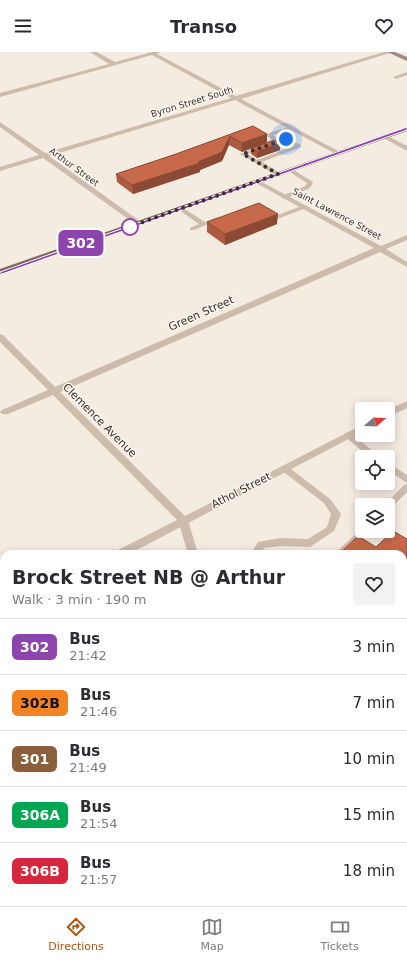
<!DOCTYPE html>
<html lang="en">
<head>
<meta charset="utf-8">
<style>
	:root { --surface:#fff; --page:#f2f2f3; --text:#2b2b33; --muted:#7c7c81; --line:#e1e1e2; --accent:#b45309 }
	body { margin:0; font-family:"DejaVu Sans",sans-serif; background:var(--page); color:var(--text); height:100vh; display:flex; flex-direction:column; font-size:15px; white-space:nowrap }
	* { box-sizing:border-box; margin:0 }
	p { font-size:13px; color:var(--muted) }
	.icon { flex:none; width:22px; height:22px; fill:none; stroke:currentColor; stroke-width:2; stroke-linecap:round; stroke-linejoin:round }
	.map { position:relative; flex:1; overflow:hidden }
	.panel { position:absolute; left:0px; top:498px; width:407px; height:356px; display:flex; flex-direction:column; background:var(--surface); border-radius:12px 12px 0 0; box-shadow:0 2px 10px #0003 }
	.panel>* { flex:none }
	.badge { padding:0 8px; border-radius:6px; font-size:14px; line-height:26px }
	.needle { width:26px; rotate:71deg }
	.buttons { position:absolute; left:355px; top:350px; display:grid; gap:8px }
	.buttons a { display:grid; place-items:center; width:40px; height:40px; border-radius:4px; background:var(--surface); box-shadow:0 2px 10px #0003; font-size:20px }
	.you { position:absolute; width:20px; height:20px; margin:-10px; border:3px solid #fff; border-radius:50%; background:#1a73e8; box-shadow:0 0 0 6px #1a73e833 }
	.map>.badge { position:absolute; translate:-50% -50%; box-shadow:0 0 0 2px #fff }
	.round { display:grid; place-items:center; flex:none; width:42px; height:42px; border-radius:4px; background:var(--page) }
	.overview { display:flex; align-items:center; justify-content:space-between; height:68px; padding:0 12px }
	h1 { font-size:19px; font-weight:600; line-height:30px }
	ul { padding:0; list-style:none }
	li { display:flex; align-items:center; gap:12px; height:56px; padding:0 12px; border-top:1px solid var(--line) }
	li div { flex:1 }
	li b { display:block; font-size:15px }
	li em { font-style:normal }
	li .badge { min-width:44px; font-weight:700; text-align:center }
	header { display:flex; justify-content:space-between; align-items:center; height:52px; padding:0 12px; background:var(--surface); font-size:18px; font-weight:600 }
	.tab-bar { display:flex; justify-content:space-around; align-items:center; height:56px; border-top:1px solid var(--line); background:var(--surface); font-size:11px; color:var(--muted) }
	.tab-bar a { display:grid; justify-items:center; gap:2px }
	.tab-bar .on { color:var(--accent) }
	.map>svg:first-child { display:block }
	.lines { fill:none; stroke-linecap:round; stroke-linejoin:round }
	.lane { fill:#cdbbac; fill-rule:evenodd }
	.street { fill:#cdbbac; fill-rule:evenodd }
	.secondary { fill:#a18a7d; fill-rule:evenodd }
	.primary { fill:#7d675c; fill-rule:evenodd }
	.highway { fill:#5c4a42; fill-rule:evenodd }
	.wall { fill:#ac5a40 }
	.shaded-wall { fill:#8c4a34 }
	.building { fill:#c8694b; stroke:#8c4a34 }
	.line { fill:#8e44ad; stroke:#fff }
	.walk { stroke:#3b302b; stroke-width:4; stroke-dasharray:0 7.2 }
	.stop-dot { fill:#fff; stroke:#8e44ad; stroke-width:2 }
	.labels { text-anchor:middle; stroke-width:3; stroke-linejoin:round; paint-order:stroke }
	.far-street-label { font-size:9px; fill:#3b302b; stroke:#fbf5ee }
	.street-label { font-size:11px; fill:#3b302b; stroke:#fbf5ee }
</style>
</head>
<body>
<header><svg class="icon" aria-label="menu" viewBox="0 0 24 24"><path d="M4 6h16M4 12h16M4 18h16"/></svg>Transo<svg class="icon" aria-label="heart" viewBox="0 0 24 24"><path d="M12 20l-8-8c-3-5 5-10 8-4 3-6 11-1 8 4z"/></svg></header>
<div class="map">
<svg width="407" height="854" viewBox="0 0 407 854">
	<rect width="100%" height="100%" fill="#f4ebe1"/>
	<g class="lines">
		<path class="lane" d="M407,20V23L396,27L393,25Z
			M291,74L293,75V77L273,83L280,87L288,86L301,93V95L262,110L280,121V123H276L240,102L275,89L266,84V82ZM286,89L294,94L257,108L248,102L279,91L284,92V90Z
			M288,117H292L313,130L310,136L284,147L282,146V144L305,134L307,131L288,119Z
			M304,153L306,154V156L277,167L266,160L269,158L278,163Z
			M179,156H183L205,170L217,165L220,167L194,178H190V176L199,172L179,158Z
			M348,380L351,381L380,405H370L345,385L344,383L345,381Z
			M388,411L407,423V431L388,418Z
			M284,413L287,414L330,447L341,462L334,479L310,495L281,494L264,496L261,502H251L258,490L281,486L308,487L327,475L331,462L324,451L281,418L280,416Z
			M407,432V440L391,456L388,457V453H384L404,433Z
			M183,465L186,466L188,468L198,502H188L178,468L180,466Z
			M362,476V479H368L345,502H334Z"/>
		<path class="street" d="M90,0H97L115,10L152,0H161L157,2L236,44L384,0H393L241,47L340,100V102H336L235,48L49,104L141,170L142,172L138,174L43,106L0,119V115L39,103L0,75V70L45,101L231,46L152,3L0,45V41L109,12Z
			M384,82L407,94V99L382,85L381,84Z
			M256,129H260L381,194L407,183V188L386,197L407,210V215L380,200L60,340L185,464L362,373V380L129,502H115L116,499L177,468L53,343L8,362H2L0,360L2,358L48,338L0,290V282L3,283L55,335L374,196L256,131Z
			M407,349V356L388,365V358Z"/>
		<path class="secondary" d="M387,0H395L407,5V9Z
			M0,507L4,508V522L0,521Z
			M0,576L4,578V596L0,594Z
			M94,850H108L109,854H95Z"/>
		<path class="primary" d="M407,75V79L0,222V217Z"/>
		<path class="highway" d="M4,656V670L0,672V658Z
			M4,707V722L0,723V708Z"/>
	</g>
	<path class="wall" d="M253,74L267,91H280V98L257,106L251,102L252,96L242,100L229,93L222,109L200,118V120L133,142L117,130L116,122L176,102Z
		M207,170L277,172L225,193L207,180Z
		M407,487V658L403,655V502L376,495Z"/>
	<path class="shaded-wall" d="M267,82V91L242,100V91Z
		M230,84L229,93L222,109L200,118V120L133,142L132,133L198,110Z
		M280,91V98L257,106V100Z
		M278,162L277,172L225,193V182Z"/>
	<path class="building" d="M253,74L267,82L242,91L230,84L222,100L198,110L200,111L132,133L116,122L176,102Z
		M274,88L280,91L257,100L252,96Z
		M259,151L278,162L225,182L207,170Z
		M393,479L407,487V646L403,643V502H339L358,484L376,495Z"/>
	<path class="line" d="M407,75V78L2,222L0,220Z"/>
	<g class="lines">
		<path class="walk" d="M130,175L126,176L278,122L243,102L286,87"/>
	</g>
	<circle class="stop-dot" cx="130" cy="175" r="8"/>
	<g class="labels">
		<g class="far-street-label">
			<text transform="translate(192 50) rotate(-17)" y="3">Byron Street South</text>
			<text transform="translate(74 115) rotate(36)" y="3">Arthur Street</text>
			<text transform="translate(337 162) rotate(28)" y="3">Saint Lawrence Street</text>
		</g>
		<g class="street-label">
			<text transform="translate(201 261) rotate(-24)" y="4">Green Street</text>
			<text transform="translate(100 368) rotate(45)" y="4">Clemence Avenue</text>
			<text transform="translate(241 438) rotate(-27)" y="4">Athol Street</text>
		</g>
	</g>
</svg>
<div class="buttons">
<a><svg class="needle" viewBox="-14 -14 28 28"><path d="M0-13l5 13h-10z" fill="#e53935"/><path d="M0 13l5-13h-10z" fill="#7c7c81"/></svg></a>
<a><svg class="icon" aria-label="locate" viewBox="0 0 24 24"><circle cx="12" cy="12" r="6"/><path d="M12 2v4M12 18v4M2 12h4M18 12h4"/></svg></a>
<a><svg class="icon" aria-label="layers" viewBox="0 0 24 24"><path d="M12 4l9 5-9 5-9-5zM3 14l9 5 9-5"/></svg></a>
</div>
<div class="you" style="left:286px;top:87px"></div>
<b class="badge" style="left:81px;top:191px;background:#8e44ad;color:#fff">302</b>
<section class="panel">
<div class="overview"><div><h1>Brock Street NB @ Arthur</h1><p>Walk · 3 min · 190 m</p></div><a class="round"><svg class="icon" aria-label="heart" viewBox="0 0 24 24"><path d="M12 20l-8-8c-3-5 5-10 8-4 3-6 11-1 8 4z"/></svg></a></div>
<ul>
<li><span class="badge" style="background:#8e44ad;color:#fff">302</span><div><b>Bus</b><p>21:42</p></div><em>3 min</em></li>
<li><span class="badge" style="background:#f58220;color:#111">302B</span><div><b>Bus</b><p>21:46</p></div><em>7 min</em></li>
<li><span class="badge" style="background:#8b5e3c;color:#fff">301</span><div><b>Bus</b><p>21:49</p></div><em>10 min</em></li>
<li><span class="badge" style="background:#00a651;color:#fff">306A</span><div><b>Bus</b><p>21:54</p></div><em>15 min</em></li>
<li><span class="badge" style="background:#d7263d;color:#fff">306B</span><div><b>Bus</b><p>21:57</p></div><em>18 min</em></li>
</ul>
</section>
</div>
<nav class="tab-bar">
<a class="on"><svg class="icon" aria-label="directions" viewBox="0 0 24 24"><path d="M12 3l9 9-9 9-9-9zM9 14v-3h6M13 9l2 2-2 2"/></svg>Directions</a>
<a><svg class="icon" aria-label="map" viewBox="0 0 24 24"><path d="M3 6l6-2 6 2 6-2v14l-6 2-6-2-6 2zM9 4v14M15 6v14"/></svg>Map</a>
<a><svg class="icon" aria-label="tickets" viewBox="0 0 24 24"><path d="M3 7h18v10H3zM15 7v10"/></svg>Tickets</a>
</nav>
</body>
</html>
